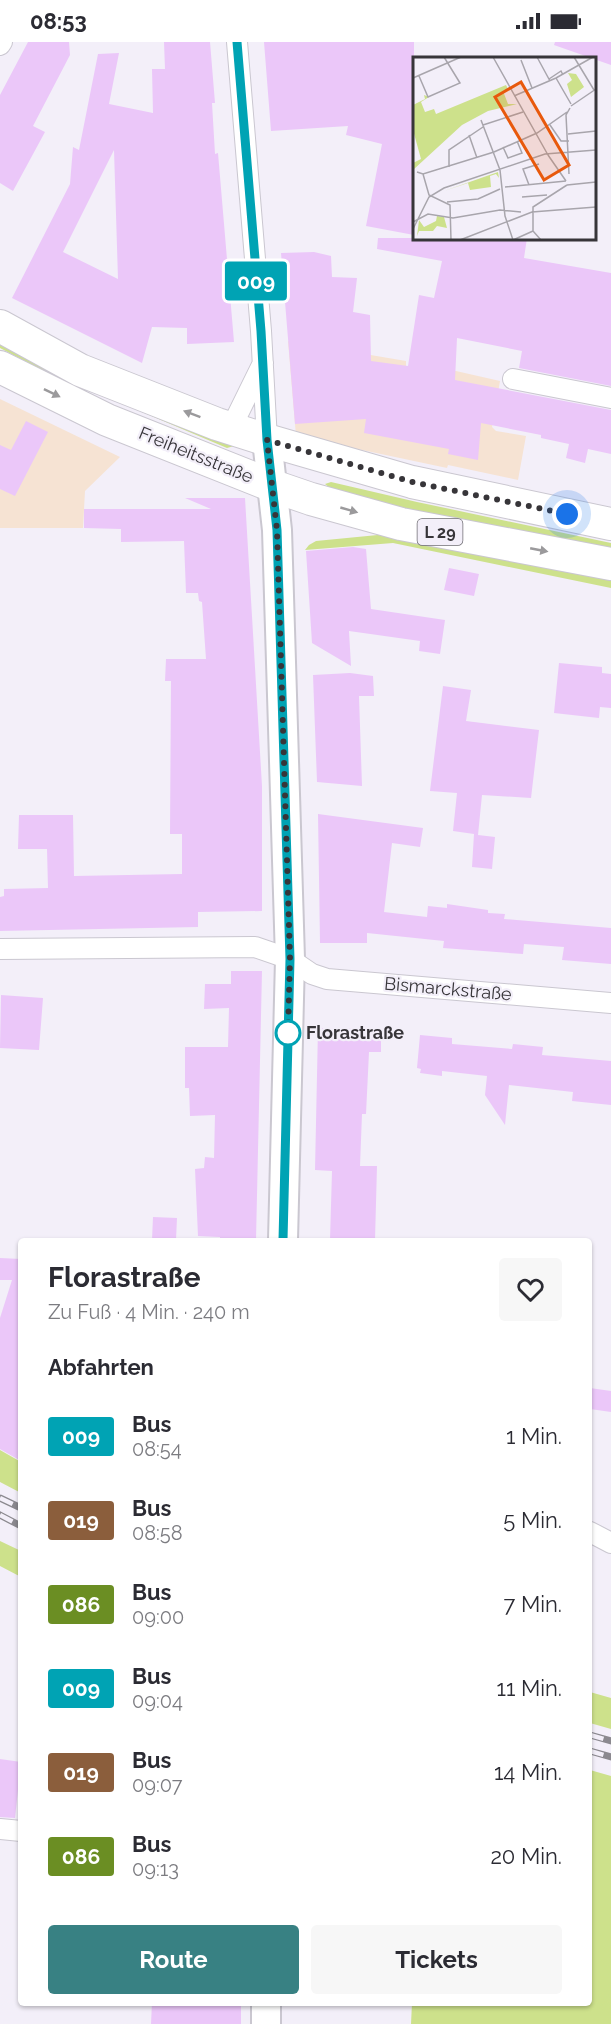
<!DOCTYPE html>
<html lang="de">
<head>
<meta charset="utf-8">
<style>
	:root { --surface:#fff; --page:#f7f7f7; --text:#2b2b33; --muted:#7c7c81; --accent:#388183 }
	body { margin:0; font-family:Raleway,sans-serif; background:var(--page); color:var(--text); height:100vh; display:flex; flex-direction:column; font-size:22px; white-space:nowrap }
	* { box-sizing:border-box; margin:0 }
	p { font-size:20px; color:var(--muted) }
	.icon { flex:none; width:33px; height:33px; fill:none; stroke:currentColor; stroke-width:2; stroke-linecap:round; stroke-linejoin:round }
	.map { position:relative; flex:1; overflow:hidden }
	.sheet { position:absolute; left:18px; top:1196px; width:574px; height:768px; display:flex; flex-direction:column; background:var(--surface); border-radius:6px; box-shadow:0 2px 4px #0004 }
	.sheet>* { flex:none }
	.badge { padding:0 12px; border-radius:4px; font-size:21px; line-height:39px }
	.you { position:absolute; width:30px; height:30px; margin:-15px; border:4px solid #fff; border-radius:50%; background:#1a73e8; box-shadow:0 0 0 9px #1a73e833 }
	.map>.badge { position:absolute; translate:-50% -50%; box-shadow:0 0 0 3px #fff }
	h2 { padding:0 30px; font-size:22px; line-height:54px }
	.round { display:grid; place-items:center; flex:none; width:63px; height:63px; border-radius:6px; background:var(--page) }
	.head { display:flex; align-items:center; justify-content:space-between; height:102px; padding:0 30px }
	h1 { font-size:28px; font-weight:700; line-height:45px }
	.primary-button { display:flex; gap:12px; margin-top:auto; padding:12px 30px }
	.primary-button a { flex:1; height:69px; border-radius:6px; background:var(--accent); color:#fff; font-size:24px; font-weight:700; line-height:69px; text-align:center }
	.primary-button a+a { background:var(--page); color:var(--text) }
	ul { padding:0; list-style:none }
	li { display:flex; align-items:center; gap:18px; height:84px; padding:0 30px }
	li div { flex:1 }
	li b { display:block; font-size:22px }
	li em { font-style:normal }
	li .badge { min-width:66px; font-weight:700; text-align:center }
	.status { display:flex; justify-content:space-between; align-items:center; height:42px; padding:0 30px; background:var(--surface); direction:ltr }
	.status svg { height:16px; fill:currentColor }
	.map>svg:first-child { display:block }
	.commercial { fill:#f6e3d3 }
	.green { fill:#cde18b }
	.building { fill:#ebc7f9; fill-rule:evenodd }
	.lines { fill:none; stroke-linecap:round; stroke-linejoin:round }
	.minor-casing { stroke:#cac7d0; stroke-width:22 }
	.secondary-casing { stroke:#cac7d0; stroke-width:32 }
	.primary-casing { stroke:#cac7d0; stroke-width:34 }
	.minor { stroke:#fff; stroke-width:20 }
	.secondary { stroke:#fff; stroke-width:28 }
	.primary { stroke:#fff; stroke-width:32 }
	.rail-casing { stroke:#8b898f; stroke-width:7 }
	.rail { stroke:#f3eff9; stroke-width:4.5; stroke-dasharray:14; stroke-linecap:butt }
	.oneway { fill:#9b9a9c }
	.line-casing { stroke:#fff; stroke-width:14 }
	.line { stroke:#00a3b4; stroke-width:9 }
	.walk { stroke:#373539; stroke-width:6; stroke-dasharray:0 10.8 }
	.stop-dot { fill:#fff; stroke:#00a3b4; stroke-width:3 }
	.labels { text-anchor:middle; stroke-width:4.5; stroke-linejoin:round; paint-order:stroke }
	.shield { fill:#f3eff9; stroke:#6f6d73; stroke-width:1.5 }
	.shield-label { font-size:16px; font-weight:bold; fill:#373539 }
	.street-label { font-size:18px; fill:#373539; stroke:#f3eff9 }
	.stop-label { font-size:18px; font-weight:bold; fill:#373539; stroke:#f3eff9; text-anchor:start }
	.inset-road { fill:none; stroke:#a8a5ac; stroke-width:1.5 }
	.view { fill:#e8590c; fill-opacity:0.15; stroke:#e8590c; stroke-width:3 }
	.inset-edge { fill:none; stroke:#373539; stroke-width:3 }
</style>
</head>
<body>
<div class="status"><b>08:53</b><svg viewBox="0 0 49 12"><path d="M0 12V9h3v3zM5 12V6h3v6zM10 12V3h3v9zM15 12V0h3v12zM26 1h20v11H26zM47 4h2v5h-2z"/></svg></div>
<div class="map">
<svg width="611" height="1982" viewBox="0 0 611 1982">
	<rect width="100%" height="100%" fill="#f3eff9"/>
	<path class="commercial" d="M288,299L406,319V324L456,329L500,339L492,385L496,389L526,394L518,438L448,423L447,426L296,394Z
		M0,357L120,415L85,449L83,486H0Z"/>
	<path class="green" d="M0,297L234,404L227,406L36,325L0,306Z
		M331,440L417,460L611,501V510L415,470L335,450L325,442Z
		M388,492L611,533V546L393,501L305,508L309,503L316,499Z
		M0,1408L21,1420V1451L0,1440Z
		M0,1499L21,1509V1535L0,1524Z
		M590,1650L611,1656V1687L590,1681Z
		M590,1728L611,1734V1982H411L412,1961L590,1960Z"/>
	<path class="building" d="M28,0H69L70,13L33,84L45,90L13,149L0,141V53Z
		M164,0H210L215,61H212L215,112L218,111L234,300L187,302V286L152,285L142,321L12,256L70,142L73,105L79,108L98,12L119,11L109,62L153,71L152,27H165ZM114,108L118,237L63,210Z
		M264,0H414V193L366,184L382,102L346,93L348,84L271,89Z
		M555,0H611V23L554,3Z
		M378,196H527L524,216L611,231V344L519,326L522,309L457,296L455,338L611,368V412L588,407L585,421L566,416L569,402L541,396V393L481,381L478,418L448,412L449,407L364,391L366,377L295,382L281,211L314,210L331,214L332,235L357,236L353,270L370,273L371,319L408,324L419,253L434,256L442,219L377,207Z
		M26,379L48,390L15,454L0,447V403L11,408Z
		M185,456H245L262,744V869L198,870V885L0,889V855L4,854V847L48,846L47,807H18L19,773H73L74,834L182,832V792H170L171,639H165L166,617H206L202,560L199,559L198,551H186L184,499L121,500V487L84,486V467H211Z
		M353,505L366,507L371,567L445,578L440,612L419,609L420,599L349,589L351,624L312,601L306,509Z
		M449,526L479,532L474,554L444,548Z
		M559,621L602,625V631L611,632V666L600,665L599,676L554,671Z
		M350,631L373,634L374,654H359L362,744L317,740L313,633Z
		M443,644L471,648L466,679L539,688L531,756L482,753L478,793L495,795L492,827L472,825L474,792L453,789L457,751L430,749Z
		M318,772L423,786L420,805L392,801L384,870L427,875L428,864L447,866V862L488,868V871L505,872L504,877L611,886V922L562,918L564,905L524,902L523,912L443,906L444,899L367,891V901H320Z
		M231,929H262L256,1198H220V1195L198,1194L195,1127L204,1126L205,1115L214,1116L215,1073L190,1074L189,1046H185V1005H228L229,966L204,967L205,942H231Z
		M1,953L43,956L39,1008L0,1006Z
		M318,986L381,987V1010H369L366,1072H362L360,1124H377L375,1198H330L332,1129L315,1128Z
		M420,993L452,996V1002L512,1007L513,1002L543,1005L542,1013L611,1019V1063L572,1059L573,1050L509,1043L505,1083L485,1053L487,1034L442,1029V1034L420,1031L421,1027L417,1026Z
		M153,1175L177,1176L176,1198H152Z
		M0,1216L21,1217V1419L0,1407V1276L12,1238H0Z
		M590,1346L611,1349V1370L590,1367Z
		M0,1717L21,1720L15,1776L0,1775Z
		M152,1960H241V1982H151Z"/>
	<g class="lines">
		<g class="minor-casing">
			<path id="minor" d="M237,0L261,289L267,398
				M0,3L2,0
				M513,337L611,356
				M231,386L263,321
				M0,907L255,905L290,917L312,932L327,937L611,961
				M590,1490L611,1501
				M0,1787L21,1789"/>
		</g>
		<g class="secondary-casing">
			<path id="secondary" d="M267,398L277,488L290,917L283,1198
				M266,1982V1960"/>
		</g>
		<g class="primary-casing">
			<path id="primary" d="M0,284L80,328L217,382L267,398L412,440L611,482
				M0,325L107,378L273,444L311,457L401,482L611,522"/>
		</g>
		<use href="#minor" class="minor"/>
		<use href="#secondary" class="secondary"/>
		<use href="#primary" class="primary"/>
		<g class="rail-casing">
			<path id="rail" d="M0,1456L21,1466
				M0,1473L21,1484
				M590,1693L611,1699
				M590,1709L611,1715"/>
		</g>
		<use href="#rail" class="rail"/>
	</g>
	<defs><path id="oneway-solid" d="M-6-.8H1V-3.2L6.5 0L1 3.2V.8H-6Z" transform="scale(1.5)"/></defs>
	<g class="oneway">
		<use href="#oneway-solid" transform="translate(52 351) rotate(26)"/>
		<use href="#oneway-solid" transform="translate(192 372) rotate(-159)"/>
		<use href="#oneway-solid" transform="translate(349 468) rotate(16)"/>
		<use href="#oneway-solid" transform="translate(539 508) rotate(11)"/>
	</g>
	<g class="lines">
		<g class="line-casing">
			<path id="line" d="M237,0L261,289L267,398L277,488L290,917L283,1198"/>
		</g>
		<use href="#line" class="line"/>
		<path class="walk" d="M288,991L290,917L277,488L267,398L412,440L567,472"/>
	</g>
	<circle class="stop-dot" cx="288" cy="991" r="12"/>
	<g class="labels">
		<rect class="shield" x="417.5" y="477" width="45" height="26" rx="4.5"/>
		<g class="shield-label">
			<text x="440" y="496">L 29</text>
		</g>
		<g class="street-label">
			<text transform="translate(196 413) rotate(22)" y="6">Freiheitsstraße</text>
			<text transform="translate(448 947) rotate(5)" y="6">Bismarckstraße</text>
		</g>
		<g class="stop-label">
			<text x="306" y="997">Florastraße</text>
		</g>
	</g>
	<g transform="translate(413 15)">
		<rect width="183" height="183" fill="#f3eff9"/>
		<path d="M155,16L163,17L171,30L158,40L154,27L159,23ZM93,28L95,32L90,34L95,47H104L75,54L49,68L0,113V106L8,102L0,73V48L12,42L11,38L16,40L8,45L12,55L21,52L23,57ZM85,115L86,121L83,117L77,119L78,130L57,133L55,126L31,134ZM24,159L31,160L34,171L24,169L20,174H6L4,179L6,163L11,170L23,164Z" fill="#cde18b"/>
		<path class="inset-road" d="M80,0L135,98M124,0L137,24M161,0L181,33M108,3L119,31M6,19L15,40L47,26L31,0M0,21L48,0M143,21L158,47M136,22L148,14L150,18M101,39L143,21L180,0M158,49L183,32M68,63L87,113M70,68L110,55M137,68L148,84H156M155,77L183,74M56,78L64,101M90,90L95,101L109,96L104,84M135,98L153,124M36,110V93L70,70M87,113L92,159L100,183M4,115L10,117L81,95L124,76L154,55M10,117L16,138L37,148L38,183M156,117L153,58L157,51M116,128L110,112L126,107M154,128L183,125M92,130L153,124M109,140L134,138M34,145L65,142L87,132M0,165L15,157L40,161L87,153L108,155M0,172L16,140L31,131L132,97L183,93M47,183L119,155L183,150M100,183L120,174M128,183L120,174V150L154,128"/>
		<path class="view" d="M108,25L156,108L131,123L82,40Z"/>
		<rect width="183" height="183" class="inset-edge"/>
	</g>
</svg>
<div class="you" style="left:567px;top:472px"></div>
<b class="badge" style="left:256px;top:239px;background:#00a3b4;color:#fff">009</b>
<section class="sheet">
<div class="head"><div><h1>Florastraße</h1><p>Zu Fuß · 4 Min. · 240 m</p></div><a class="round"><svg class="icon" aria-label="heart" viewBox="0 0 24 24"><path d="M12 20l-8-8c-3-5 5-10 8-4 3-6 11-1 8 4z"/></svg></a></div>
<h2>Abfahrten</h2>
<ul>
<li><span class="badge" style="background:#00a3b4;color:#fff">009</span><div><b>Bus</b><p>08:54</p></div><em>1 Min.</em></li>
<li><span class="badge" style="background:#8b5e3c;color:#fff">019</span><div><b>Bus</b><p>08:58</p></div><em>5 Min.</em></li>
<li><span class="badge" style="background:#6b8e23;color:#fff">086</span><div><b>Bus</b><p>09:00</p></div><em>7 Min.</em></li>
<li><span class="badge" style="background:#00a3b4;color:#fff">009</span><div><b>Bus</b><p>09:04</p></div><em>11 Min.</em></li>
<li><span class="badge" style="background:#8b5e3c;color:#fff">019</span><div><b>Bus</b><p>09:07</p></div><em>14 Min.</em></li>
<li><span class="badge" style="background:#6b8e23;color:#fff">086</span><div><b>Bus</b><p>09:13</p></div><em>20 Min.</em></li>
</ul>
<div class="primary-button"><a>Route</a><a>Tickets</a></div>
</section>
</div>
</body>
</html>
